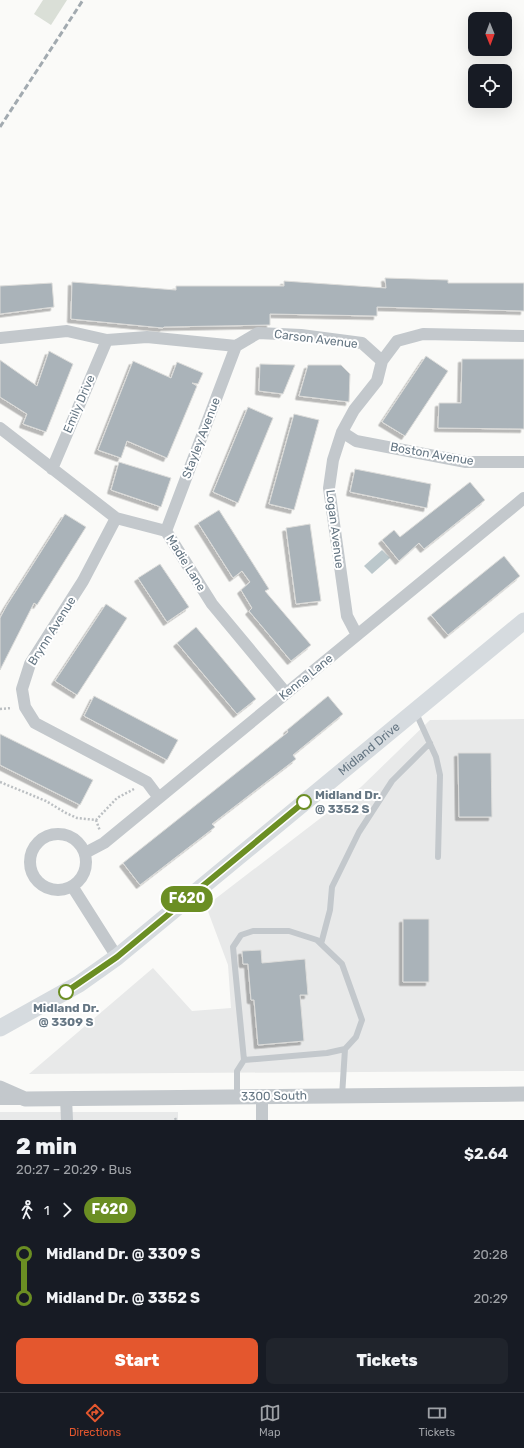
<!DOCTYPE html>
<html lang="en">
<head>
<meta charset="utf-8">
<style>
	:root { --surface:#171b24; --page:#20242c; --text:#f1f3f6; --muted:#9ea1a6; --line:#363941; --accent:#e4572e }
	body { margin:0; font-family:Rubik,sans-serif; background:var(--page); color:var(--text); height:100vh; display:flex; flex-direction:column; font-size:15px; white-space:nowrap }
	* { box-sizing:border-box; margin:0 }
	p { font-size:13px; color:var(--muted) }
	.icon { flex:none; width:22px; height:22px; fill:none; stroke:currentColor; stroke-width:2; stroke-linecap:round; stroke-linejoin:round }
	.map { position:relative; height:1120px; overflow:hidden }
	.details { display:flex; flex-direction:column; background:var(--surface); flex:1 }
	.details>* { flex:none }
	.badge { padding:0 8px; border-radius:13px; font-size:14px; line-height:26px }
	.needle { width:26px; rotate:179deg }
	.buttons { position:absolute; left:468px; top:12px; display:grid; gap:8px }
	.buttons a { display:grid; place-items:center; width:44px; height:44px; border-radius:8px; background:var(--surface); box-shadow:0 4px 16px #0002; font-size:20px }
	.map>.badge { position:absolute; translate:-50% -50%; box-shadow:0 0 0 2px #fff }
	.legs { display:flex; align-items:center; gap:6px; height:44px; padding:0 16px; font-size:13px }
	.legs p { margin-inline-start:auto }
	.summary { display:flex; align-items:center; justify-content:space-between; height:68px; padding:0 16px }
	h1 { font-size:22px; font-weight:800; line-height:30px }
	.primary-button { display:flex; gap:8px; margin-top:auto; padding:8px 16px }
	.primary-button a { flex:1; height:46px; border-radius:8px; background:var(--accent); color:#fff; font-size:16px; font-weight:800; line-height:46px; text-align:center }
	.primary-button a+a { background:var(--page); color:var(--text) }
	ul { padding:0 16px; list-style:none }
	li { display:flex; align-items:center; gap:14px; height:44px; font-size:15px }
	li i { display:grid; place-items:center; width:6px; height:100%; margin:0 5px; background:currentColor }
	li i::after { content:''; width:10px; height:10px; margin:-5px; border:3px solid; border-radius:50%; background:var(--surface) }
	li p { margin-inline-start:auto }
	li:first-child i { background:linear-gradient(#0000 50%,currentColor 0) }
	li:last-child i { background:linear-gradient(currentColor 50%,#0000 0) }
	.tab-bar { display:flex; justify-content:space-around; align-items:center; height:56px; border-top:1px solid var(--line); background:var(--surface); font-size:11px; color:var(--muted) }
	.tab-bar a { display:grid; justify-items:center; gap:2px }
	.tab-bar .active { color:var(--accent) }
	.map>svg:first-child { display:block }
	.built { fill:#e8e9e9 }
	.green { fill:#dadfd7 }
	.water { fill:#bbc7cb }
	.building { fill:#aab3b9; stroke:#dcdcda; filter:url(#shadow) }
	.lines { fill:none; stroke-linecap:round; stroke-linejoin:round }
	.path { stroke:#bbbfc2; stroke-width:2.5; stroke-dasharray:2 2; stroke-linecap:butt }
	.service { stroke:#c3c8cc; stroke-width:6 }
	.minor { stroke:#c3c8cc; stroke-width:12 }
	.tertiary { stroke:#c3c8cc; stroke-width:15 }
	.secondary { stroke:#d6dbdf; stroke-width:17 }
	.rail { stroke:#a2aab0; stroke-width:3; stroke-dasharray:6 3; stroke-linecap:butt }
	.line-1-casing { stroke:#fff; stroke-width:9 }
	.line-1 { stroke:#6b8e23; stroke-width:6 }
	.stop-1-dot { fill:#fff; stroke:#6b8e23; stroke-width:2 }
	.labels { text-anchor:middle; stroke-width:4; stroke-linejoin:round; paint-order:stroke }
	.street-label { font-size:12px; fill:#657683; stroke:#fff }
	.stop-label { font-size:12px; font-weight:bold; fill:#657683; stroke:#fff; text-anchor:start }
</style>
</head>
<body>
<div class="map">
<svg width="524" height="1120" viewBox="0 0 524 1120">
	<defs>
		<filter id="shadow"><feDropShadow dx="-3.5" dy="3.5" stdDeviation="0" flood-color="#0004"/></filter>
	</defs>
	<rect width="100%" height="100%" fill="#fafaf8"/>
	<path class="built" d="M524,719V1071L29,1074L153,968L192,1011L231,1008L228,965L206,906L361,787L430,720Z
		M0,1112H178V1120H0Z"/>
	<path class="green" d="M43,0H67L51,25L34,14Z"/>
	<path class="water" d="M382,550L390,558L372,574L364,566Z"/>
	<path class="building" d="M385,278L448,280V283H524V311L377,307V316L270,314V325L164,327L163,328L71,319L72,282L176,290V286H284V281L386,288Z
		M52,283L54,307L0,314V286Z
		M49,351L73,364L46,432L23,424L27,414L0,397V360L37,386Z
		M426,356L448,371L405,436L382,422Z
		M462,359H524V429L438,428L439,403H461Z
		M133,361L171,378L177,362L203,373L198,384L192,383L197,386L167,458L127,441L121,458L98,450Z
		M260,364L295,365L283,394L259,391Z
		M308,365H341L350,374L349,402L299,396Z
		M248,407L273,418L238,503L213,492Z
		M294,414L319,420L294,510L269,504Z
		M119,462L171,478L161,507L111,490Z
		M355,469L431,484L427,508L350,492Z
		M470,482L485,500L424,549L419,543L399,561L382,540L394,530L400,537Z
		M219,510L269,589L265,591L311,645L291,661L249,611L252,608L241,590L250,582L242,571L233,578L198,523Z
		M65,514L86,527L37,605L34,603L0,670V618L7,605Z
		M310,524L321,601L296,604L286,528Z
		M504,556L520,576L448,635L431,615Z
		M160,564L189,607L167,622L138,578Z
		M106,604L127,618L77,695L55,681Z
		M196,627L256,699L237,714L177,643Z
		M94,696L178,740L167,760L84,716Z
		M328,696L343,714L293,755L296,759L212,824L215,827L140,885L123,863L288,732L287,730Z
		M0,734L93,780L80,805L0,765Z
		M458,753H491L492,817H459Z
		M403,919H429V982H403Z
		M261,950L262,963L305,959L308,995H300L304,1041L258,1045L254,1000H251L248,964H243L242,951Z"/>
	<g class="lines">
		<path class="path" d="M0,709L12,708
			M0,782L46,801L66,813L77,818L96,820L117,798L134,789
			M96,820L100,831
			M175,1118L176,1120"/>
		<path class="service" d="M416,713L436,757L440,775L438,857
			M321,944L330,910L332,887L359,832L392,781L430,743
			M342,1096L345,1049
			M237,1097V1071L244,1060L327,1053L345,1049L356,1037L362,1020L342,964L317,940L289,931H253L241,935L233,947L244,1060"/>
		<path class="minor" d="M0,338L67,331L107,340L147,337L236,346L258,333L301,335L362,343L382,361L397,341L423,334L524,336
			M0,428L116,518L166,531L212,604L286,693
			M342,432L356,441L466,462H524
			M52,469L107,340
			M116,518L83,581L30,664L22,689L25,707L35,723L147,782L159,798
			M166,531L236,346
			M357,635L347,616L329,488L333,460L342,432L354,410L377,381L382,361
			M30 862a28 28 0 1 1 56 0a28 28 0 1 1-56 0Z
			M85,853L104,843L524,498
			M72,886L117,957
			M66,1098L67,1120
			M0,1099H23
			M262,1120V1096"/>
		<path class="tertiary" d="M0,1088L25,1099L524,1094"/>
		<path class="secondary" id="s1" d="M0,1028L79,984L117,957L524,621"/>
		<path class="rail" d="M0,127L83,0"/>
	</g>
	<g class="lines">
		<g class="line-1-casing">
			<path id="line-1" d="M66,992L117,957L304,802"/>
		</g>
		<use href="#line-1" class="line-1"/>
	</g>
	<g class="stop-1-dot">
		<circle cx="304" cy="802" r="7"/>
		<circle cx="66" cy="992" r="7"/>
	</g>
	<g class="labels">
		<g class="street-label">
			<text transform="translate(316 339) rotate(7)" y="4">Carson Avenue</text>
			<text transform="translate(79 404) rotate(-67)" y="4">Emily Drive</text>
			<text transform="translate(201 438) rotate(-69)" y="4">Stayley Avenue</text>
			<text transform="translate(432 454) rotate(10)" y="4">Boston Avenue</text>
			<text transform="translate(335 529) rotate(83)" y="4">Logan Avenue</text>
			<text transform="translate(186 563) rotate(58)" y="4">Madie Lane</text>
			<text transform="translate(52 631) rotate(-58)" y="4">Brynn Avenue</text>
			<text transform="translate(306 677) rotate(-39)" y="4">Kenna Lane</text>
			<text dy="4" stroke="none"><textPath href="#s1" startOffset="464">Midland Drive</textPath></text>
			<text transform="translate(274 1096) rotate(-1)" y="4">3300 South</text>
		</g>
		<g class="stop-label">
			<text x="315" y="799">Midland Dr.<tspan x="315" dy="14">@ 3352 S</tspan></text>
			<text x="66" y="1012" text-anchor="middle">Midland Dr.<tspan x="66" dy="14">@ 3309 S</tspan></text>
		</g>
	</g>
</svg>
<div class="buttons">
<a><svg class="needle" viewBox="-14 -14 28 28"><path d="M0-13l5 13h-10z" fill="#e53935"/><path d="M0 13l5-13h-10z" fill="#9ea1a6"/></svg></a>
<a><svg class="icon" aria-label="locate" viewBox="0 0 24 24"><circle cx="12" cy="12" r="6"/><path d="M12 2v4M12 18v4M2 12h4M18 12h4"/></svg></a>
</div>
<b class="badge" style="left:187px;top:899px;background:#6b8e23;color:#fff">F620</b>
</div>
<section class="details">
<div class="summary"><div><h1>2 min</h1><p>20:27 – 20:29 · Bus</p></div><b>$2.64</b></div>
<div class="legs"><svg class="icon" aria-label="walk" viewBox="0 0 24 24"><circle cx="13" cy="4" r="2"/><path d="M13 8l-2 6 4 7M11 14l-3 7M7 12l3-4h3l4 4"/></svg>1<svg class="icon" aria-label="forward" viewBox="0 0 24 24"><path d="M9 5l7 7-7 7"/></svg><b class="badge" style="background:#6b8e23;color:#fff">F620</b></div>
<ul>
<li><i style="color:#6b8e23"></i><b>Midland Dr. @ 3309 S</b><p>20:28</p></li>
<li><i style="color:#6b8e23"></i><b>Midland Dr. @ 3352 S</b><p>20:29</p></li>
</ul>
<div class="primary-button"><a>Start</a><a>Tickets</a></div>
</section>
<nav class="tab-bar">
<a class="active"><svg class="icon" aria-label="directions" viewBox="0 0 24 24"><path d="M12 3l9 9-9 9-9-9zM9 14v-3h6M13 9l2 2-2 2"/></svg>Directions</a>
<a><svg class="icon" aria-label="map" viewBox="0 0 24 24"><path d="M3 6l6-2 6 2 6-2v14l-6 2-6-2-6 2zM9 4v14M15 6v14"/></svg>Map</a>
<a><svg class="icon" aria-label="tickets" viewBox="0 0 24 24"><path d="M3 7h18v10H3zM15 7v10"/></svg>Tickets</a>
</nav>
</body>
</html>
